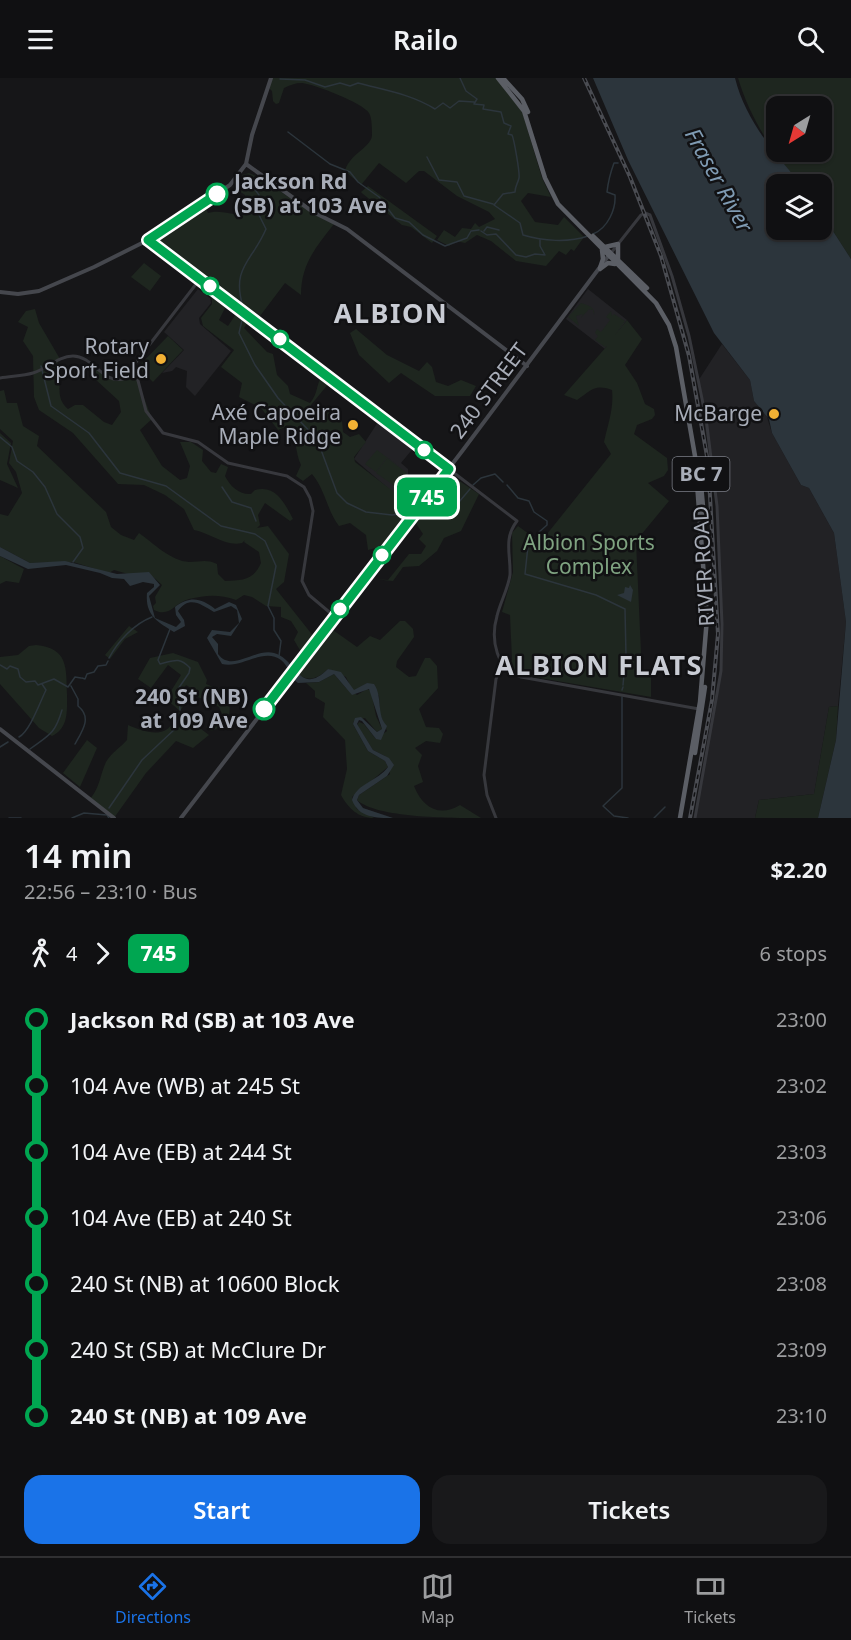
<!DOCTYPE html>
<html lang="en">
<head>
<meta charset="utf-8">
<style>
	:root { --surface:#101012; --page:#19191b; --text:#f1f3f6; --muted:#9c9d9f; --line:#303032; --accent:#1a73e8 }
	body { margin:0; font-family:"Noto Sans",sans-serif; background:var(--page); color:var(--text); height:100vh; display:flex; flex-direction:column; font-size:22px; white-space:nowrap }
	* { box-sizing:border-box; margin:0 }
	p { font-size:20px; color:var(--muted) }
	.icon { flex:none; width:33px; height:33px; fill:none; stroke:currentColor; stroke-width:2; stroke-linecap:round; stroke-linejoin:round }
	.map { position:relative; height:740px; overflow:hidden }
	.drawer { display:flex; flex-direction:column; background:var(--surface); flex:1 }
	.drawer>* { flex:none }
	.badge { padding:0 12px; border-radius:9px; font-size:21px; line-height:39px }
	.needle { width:39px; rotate:217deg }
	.controls { position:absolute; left:766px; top:18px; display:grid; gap:12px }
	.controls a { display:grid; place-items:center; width:66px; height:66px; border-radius:12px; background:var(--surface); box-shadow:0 2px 4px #0004,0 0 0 2px var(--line); font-size:30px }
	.map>.badge { position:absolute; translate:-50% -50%; box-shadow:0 0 0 3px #fff }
	.legs { display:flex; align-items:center; gap:9px; height:66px; padding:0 24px; font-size:20px }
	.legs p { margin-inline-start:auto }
	.headline { display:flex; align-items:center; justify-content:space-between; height:102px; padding:0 24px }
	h1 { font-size:33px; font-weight:600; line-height:45px }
	.primary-button { display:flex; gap:12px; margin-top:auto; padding:12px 24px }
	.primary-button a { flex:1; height:69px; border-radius:18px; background:var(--accent); color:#fff; font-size:24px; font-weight:600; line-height:69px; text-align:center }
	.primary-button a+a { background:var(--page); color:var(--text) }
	ul { padding:0 24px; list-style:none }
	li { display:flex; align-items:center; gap:21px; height:66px; font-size:22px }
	li i { display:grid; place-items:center; width:9px; height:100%; margin:0 8px; background:currentColor }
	li i::after { content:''; width:15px; height:15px; margin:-8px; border:4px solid; border-radius:50%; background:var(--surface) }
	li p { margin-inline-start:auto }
	li:first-child i { background:linear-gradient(#0000 50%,currentColor 0) }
	li:last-child i { background:linear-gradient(currentColor 50%,#0000 0) }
	header { display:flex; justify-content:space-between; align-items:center; height:78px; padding:0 24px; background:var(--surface); font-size:27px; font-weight:600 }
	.tabs { display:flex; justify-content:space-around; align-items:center; height:84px; border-top:2px solid var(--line); background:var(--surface); font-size:16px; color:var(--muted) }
	.tabs a { display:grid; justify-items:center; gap:3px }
	.tabs .selected { color:var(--accent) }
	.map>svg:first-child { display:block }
	.built { fill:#222225 }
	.green { fill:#1e261f; fill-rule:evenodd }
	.water { fill:#2c353c }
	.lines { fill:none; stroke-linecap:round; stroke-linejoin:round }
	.stream { stroke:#2c353c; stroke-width:1.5 }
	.tertiary { stroke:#37383d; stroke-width:3 }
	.secondary { stroke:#45474d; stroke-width:4 }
	.trunk { stroke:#5b5e65; stroke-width:4.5 }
	.rail-casing { stroke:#4a4c52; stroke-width:4 }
	.rail { stroke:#111113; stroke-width:1.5; stroke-dasharray:4.5; stroke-linecap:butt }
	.line-1-casing { stroke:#fff; stroke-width:14 }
	.line-1 { stroke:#00a651; stroke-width:9 }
	.stop-1-dot { fill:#fff; stroke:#00a651; stroke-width:3 }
	.poi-dot { fill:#f2b134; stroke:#111113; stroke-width:2 }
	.labels { text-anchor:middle; stroke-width:5; stroke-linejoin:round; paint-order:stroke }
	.shield { fill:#111113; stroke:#7b7e86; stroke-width:1.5 }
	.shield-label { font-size:20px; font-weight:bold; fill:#a8adb8 }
	.stop-label { font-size:21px; font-weight:bold; fill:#a8adb8; stroke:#111113; text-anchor:start }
	.poi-label { font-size:21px; fill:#a8adb8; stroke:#111113; text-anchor:end }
	.street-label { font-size:21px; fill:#a8adb8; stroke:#111113 }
	.park-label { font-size:21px; fill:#7fa381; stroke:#111113 }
	.water-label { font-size:22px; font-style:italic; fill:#7f9bb3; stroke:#111113 }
	.district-label { font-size:27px; font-weight:bold; letter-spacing:1.5px; fill:#c9ccd4; stroke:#111113 }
</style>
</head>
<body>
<header><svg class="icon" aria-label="menu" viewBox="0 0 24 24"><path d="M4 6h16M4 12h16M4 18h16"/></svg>Railo<svg class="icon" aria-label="search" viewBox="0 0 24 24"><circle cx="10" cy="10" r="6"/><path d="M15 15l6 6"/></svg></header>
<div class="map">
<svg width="851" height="740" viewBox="0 0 851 740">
	<rect width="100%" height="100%" fill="#161618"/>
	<path class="built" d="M198,211L210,220L211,225L199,240L200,246L231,273L195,318L186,309L187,293L176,289L172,293L162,295L184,272L164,254Z
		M588,211L627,242L605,271L566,241Z
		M722,266L750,302L754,323L766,336L772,355L801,407L809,410L834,455L846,544L838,628L829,629L814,716L759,722L755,740H695L717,621L722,566L717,428L698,303Z
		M380,341L415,368L401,385L408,391V399L396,417L354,381Z"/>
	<path class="green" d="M271,0H496L522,33L542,100L551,119L528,115L521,123L535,144L558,147L564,139L584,159L574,173L571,171L566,177L559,173L546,188L516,183L491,163L477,157L465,165L456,163L449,168L437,162L444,152L455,159L462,150L471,151L475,145L479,149L495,141L489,134L457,118L424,93H419L406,105L379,85L361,107L345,93C349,76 372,69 372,57C372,52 372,39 369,35C363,25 314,6 302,5C295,5 290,7 284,10L279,25L276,26L273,23L272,13L268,9Z
		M738,0H851V181L822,136V106H801C773,76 750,40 738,0ZM777,28H822V74H777Z
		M249,95L261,100L313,136L334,146C316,169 301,186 301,217L285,205L257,242L151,162L204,126L208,135C222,131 231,138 244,136L247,131L245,117L233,109L242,97Z
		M368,108L437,158L432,165L411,149L402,147L363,116L361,114Z
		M144,185L161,198L150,213L131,199Z
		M200,201L225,230L219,242L228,248L238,233L249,243L244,250L267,274L273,276L277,297L288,308L290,316L310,325C319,314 315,309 322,298L329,305L311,327L312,332L330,331L342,343L343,354L350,359L359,356L366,364L354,379L355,384L412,428L383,468L368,472L366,457L350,445L339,448C327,433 326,413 312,396L303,403L296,398L301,387C295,375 297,358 288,348L278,352L261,330L239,319L242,305L221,289L234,272L203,248L201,240L212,226V220L201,210Z
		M581,225C587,227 596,229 594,237L593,232L589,231L581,240L583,236L576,238L579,248L568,239Z
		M35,231L39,245L60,281L57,283C65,300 52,318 68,331L75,327H83L104,344L112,347L121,334L119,323L95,301V289L113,301L125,299L133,291L152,341L140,352L162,388L180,402L187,400L190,388L180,364H191L203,372L202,383L211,394L216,395L221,386L228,389L225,398C230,408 239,417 251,416L255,412C276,406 285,426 293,441L290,443L265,425L258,437L260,447L242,465C226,469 210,455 194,452L184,431L165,417L144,407L118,406L73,355L39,332L34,319L33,278L23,263L28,249L18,244L26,233Z
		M611,233L612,238L614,236L625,243L615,257L627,242L642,261L625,287L637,305L645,326L654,331L655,337L652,341L637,347L634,356L667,380L668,392L664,398L648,405L669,423L636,463L642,597L651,598V619L522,597L513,594L506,586L512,582L510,537L502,534L513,494L512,455L518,448L540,464L538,472L543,461L611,376L604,364C608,346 614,330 612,312C594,306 592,312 577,322L564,317L607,268L605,269L595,262L598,258L595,255L597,251L601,254L610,242L606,239Z
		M356,251L387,277L419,293L427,284L432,289L436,304L448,308L461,302L476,308L470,318H435L401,295L389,305L359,277L350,255Z
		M168,258L183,272L153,304L138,289Z
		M4,312L7,325H17L23,348L39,358L37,368L106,434L111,449L121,457L134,462L139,455C153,465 171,483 189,484C201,484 206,481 217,486L218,496L225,503C242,502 253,503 261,485L259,474L244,464L245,462L257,450L268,448L289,476L284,504L276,511L314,559L301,574L294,562L298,554L291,543L281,539V529L266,528L252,519L244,517L236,522C219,516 206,517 189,521C174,525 170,540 154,532L153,528L156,525L155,519L162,507C145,490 148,497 128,496C123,495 119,493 114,492L109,495L73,484L30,485L0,469V436L8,438L22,415L16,394L9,385L13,363L0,351V313Z
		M0,355L11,365L7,386L18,410L0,402Z
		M377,372L400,389L387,379L376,394L365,386Z
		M387,380L407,395L396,409L376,395Z
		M449,396L479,416L461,453L444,460L437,473L419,488L403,489L393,503L374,501L388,502L409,476H421L426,468L419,461L423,456L413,441Z
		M0,478L24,491L19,505L6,503L0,506Z
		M400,543H405L413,551L414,559L397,583L396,589L409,599L416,598L425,580H430L437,588L438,610L419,631L426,649L439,650L443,656L440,665L426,663L415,670L422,677L418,688L423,704L414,708C422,729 439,740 460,727L481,740C449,740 377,740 357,722L359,717L390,696L385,678L373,672L357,647L359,644L364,646L376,661L387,653L380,636L379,618L367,605L357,612H352L346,599L328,591C318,601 306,605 296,594L330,550L357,569L370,558L380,562Z
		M129,548L138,554L125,561L110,581L105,577Z
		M36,567C69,570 66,591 67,616C67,632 69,650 52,658L39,650L0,606V579L18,577L29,568Z
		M173,575L198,584L207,602L206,606L223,613C235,631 231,644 212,653L208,652L206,649L222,636L219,629L198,619L194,612L186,607L181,617L184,627L180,633L166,621L181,597L168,587L151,610L138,601L150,580Z
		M334,596L346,610L357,617L367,611L371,613L376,638L382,651L377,654L365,640L354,643L353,646L368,673L385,683L388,689L352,719L357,731L374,740C358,740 348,730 341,717L347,691L345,662L323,639L325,625L315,619V613L306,605L319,604Z
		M838,628L836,662L818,740H755L759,722L814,716L829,629Z
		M176,632L209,657L193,670L176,663L146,695L114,740L90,721C100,709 100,697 106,684C112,674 120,670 127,662L128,647C140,652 162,661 171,647C173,643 174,636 176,632Z
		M87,662L97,670L80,709L63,695Z"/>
	<path class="water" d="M593,0H735C745,41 774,75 801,106H777V152H822V136L851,181V740H818L836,662L846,544L834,455L809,410L801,407L772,355L769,341L754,323L750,302L714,255L628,82Z
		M0,469L30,485L65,483L117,496L149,494L160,507L149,518L155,540L176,549L181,544L176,537L175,529C191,517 202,521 215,531L229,524L236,527L242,541L231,558L217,556L212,559L218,566V576C232,595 254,570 274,575C297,581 299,619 328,591L341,594L354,612L367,605L374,606C383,619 376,637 387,648L381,662L376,661L362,643L359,642L357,646L373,672L389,680L394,687L387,698L359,717L357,722L363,730L393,740C376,740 359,740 352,722C356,706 379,702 388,689L385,683L368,673L353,646L355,640L361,639L377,654L382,651L369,611L352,617L334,596L319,604L298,605C289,599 289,588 281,582C263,569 242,591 222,586L207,560L212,552L230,554L239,545L237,532L231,528L214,534C201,526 189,517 178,533L184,542L185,548L174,554C157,544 145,537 147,515L154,509V506L143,504L130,508L124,501L112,500L100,495L66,487L28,491L0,478Z
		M630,507L633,512L631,524L617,517L624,515L625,509L629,510Z"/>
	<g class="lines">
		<path class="stream" d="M460,0L466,13L477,21L474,26L484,27L483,31L501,34L504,45L511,48L508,56L512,57C514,61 520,95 519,100C518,105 515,108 515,114L503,116L494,127L520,145L523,157C543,163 568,165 588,158
			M280,1L305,2L325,9L340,5L350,8L358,5C384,12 411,16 435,31L443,25L450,30L459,23L474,24
			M288,54L330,86L350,94L358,104L379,119L395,140L409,144L423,157L445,168L467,160L471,153L479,152
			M427,79L439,102L457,104L464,118L493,126
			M481,153L487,157L496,156L516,177L526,179L535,176L545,177L540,168V162
			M484,153L487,149L499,152
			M593,156C608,150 616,131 615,117L607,114C608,105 611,93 614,85H618
			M243,229C231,189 252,184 266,151L258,135L259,117L248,102
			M243,238L239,255L255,287L278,320L317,361L337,415L347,425L366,434L392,437L408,435
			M41,288L51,328L89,355L120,395L166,408L221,448L255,456L265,463L276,488L268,528L274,540V552L281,563L279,578
			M0,359L12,369L17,383L33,394L45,409L57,436L80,459L83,470L73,484
			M473,407L481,400L495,396L503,404
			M507,407L518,420L529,423L534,434L547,443V447L538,455
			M222,409L232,424L251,430L256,443
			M421,434L459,424L470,411
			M534,460L528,468L525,496L596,517L625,531L626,578
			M170,551L158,582L160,586C173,583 179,578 190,590L189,595L178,611L180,632
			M109,580C118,563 134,546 152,539
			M0,587L7,591L10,588L18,591L20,599L26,604L35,603L38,607L54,601L68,609L75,599L81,600
			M624,594L626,581
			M82,600L85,601L87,596L94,594L98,588L106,587L108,583
			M623,607L624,596
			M71,608L78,621V628C92,639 83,652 75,666
			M622,612L623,609
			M622,619V710L603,728L614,738L628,740
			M19,659C30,653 40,624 46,612L42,606
			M0,669L8,664
			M30,671C49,657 55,656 62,632
			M109,730L142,682L176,650L178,636
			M9,740H21
			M72,740L84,735L107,737L109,740
			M654,740L665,729"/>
		<path class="tertiary" d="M148,161L517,443C503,461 511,477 510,497C508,511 500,525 497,538C490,562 497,593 521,599L699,631
			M611,175L641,137L645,135L650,137L672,198L689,258L706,340L717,428L722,546L721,593L695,740
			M133,291L136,295L146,333L163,355L198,364L228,385L287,398L304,409L310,420L313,433L302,503L309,517L334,538
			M0,300C11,298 23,298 33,295C47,291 58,278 73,278C93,278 103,306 123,301L200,201
			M496,740L487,717L484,697L496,601L502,587"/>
		<path class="secondary" d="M246,86L313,134L347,151L527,288
			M0,214L18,216L39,213L94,189L146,163L230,107L246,86L252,57L271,0
			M0,651L114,740
			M181,740L463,372L609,177"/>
		<path class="trunk" d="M498,0L524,33L545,100L558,126L656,225L669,247L676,269L695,378L707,540L700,624L680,740
			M503,0L522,21L528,34
			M593,158L647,210
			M605,169L618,166V181
			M600,190L603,181L602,172
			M600,191L608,185L615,186
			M699,385L704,439
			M695,675L705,609"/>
		<g class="rail-casing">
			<path id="rail" d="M584,0L630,99L661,178L689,278L708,384L718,556L712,622L690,740"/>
		</g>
		<use href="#rail" class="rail"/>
	</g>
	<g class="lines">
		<g class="line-1-casing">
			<path id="line-1" d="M217,116L148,162L449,391L264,631"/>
		</g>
		<use href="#line-1" class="line-1"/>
	</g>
	<g class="stop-1-dot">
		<circle cx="217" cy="116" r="10"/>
		<circle cx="210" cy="208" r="8"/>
		<circle cx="280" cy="261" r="8"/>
		<circle cx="424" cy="372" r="8"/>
		<circle cx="382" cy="477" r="8"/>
		<circle cx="340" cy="531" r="8"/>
		<circle cx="264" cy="631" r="10"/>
	</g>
	<g class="poi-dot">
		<circle cx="161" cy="281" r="6"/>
		<circle cx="774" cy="336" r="6"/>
		<circle cx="353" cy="347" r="6"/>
	</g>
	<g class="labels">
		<rect class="shield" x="672.5" y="379" width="57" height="34" rx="4.5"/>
		<g class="shield-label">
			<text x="701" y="403">BC 7</text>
		</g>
		<g class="stop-label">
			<text x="234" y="111">Jackson Rd<tspan x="234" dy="24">(SB) at 103 Ave</tspan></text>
			<text x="248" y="626" text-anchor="end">240 St (NB)<tspan x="248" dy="24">at 109 Ave</tspan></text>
		</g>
		<g class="poi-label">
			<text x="149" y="276">Rotary<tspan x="149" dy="24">Sport Field</tspan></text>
			<text x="341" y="342">Axé Capoeira<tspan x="341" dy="24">Maple Ridge</tspan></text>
			<text x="762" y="343">McBarge</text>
		</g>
		<g class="street-label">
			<text transform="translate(489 313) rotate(-53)" y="7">240 STREET</text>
			<text transform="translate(704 488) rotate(-93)" y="7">RIVER ROAD</text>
		</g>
		<g class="park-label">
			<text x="589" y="472">Albion Sports<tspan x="589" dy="24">Complex</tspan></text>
		</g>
		<g class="water-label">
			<text transform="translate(719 102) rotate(61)" y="8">Fraser River</text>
		</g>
		<g class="district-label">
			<text x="391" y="245">ALBION</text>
			<text x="599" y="597">ALBION FLATS</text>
		</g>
	</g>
</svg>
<div class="controls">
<a><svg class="needle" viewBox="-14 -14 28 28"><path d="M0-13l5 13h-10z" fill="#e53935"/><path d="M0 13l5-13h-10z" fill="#9c9d9f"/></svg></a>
<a><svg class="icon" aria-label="layers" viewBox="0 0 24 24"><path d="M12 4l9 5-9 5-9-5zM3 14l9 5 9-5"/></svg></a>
</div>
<b class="badge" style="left:427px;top:419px;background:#00a651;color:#fff">745</b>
</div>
<section class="drawer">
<div class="headline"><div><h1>14 min</h1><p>22:56 – 23:10 · Bus</p></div><b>$2.20</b></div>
<div class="legs"><svg class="icon" aria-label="walk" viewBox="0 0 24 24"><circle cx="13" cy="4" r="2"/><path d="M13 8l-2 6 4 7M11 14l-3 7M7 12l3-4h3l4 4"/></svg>4<svg class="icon" aria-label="forward" viewBox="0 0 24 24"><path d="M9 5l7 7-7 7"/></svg><b class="badge" style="background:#00a651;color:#fff">745</b><p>6 stops</p></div>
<ul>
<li><i style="color:#00a651"></i><b>Jackson Rd (SB) at 103 Ave</b><p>23:00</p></li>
<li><i style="color:#00a651"></i><span>104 Ave (WB) at 245 St</span><p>23:02</p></li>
<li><i style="color:#00a651"></i><span>104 Ave (EB) at 244 St</span><p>23:03</p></li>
<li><i style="color:#00a651"></i><span>104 Ave (EB) at 240 St</span><p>23:06</p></li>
<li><i style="color:#00a651"></i><span>240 St (NB) at 10600 Block</span><p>23:08</p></li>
<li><i style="color:#00a651"></i><span>240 St (SB) at McClure Dr</span><p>23:09</p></li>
<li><i style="color:#00a651"></i><b>240 St (NB) at 109 Ave</b><p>23:10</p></li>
</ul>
<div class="primary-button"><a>Start</a><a>Tickets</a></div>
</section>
<nav class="tabs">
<a class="selected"><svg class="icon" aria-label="directions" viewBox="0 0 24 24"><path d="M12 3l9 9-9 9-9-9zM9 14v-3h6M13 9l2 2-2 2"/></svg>Directions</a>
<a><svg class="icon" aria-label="map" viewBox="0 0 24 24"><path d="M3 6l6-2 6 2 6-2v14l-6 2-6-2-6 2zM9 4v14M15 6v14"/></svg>Map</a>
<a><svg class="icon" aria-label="tickets" viewBox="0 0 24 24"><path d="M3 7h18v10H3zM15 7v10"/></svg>Tickets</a>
</nav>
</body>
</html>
